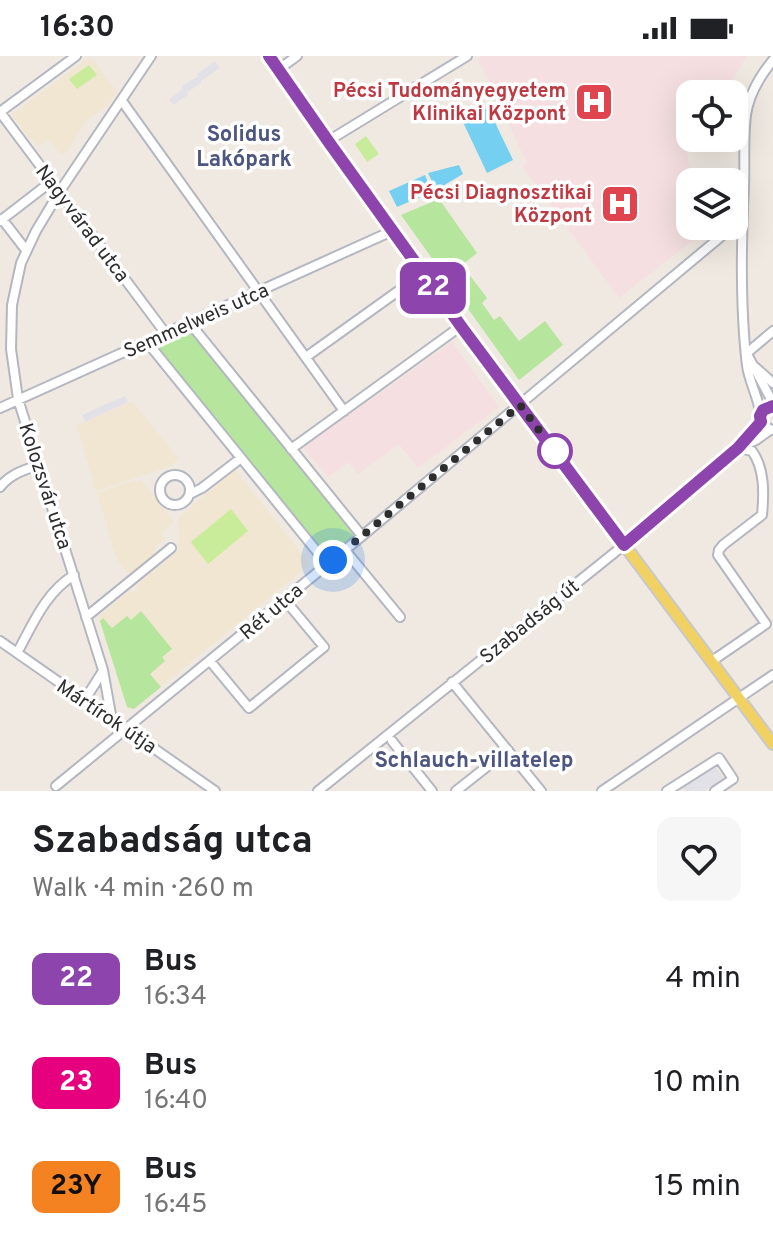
<!DOCTYPE html>
<html lang="en">
<head>
<meta charset="utf-8">
<style>
	:root { --surface:#fff; --page:#f6f6f6; --text:#202124; --muted:#757577 }
	body { margin:0; font-family:Overpass,sans-serif; background:var(--page); color:var(--text); height:100vh; display:flex; flex-direction:column; font-size:30px; white-space:nowrap }
	* { box-sizing:border-box; margin:0 }
	p { font-size:26px; color:var(--muted) }
	.icon { flex:none; width:44px; height:44px; fill:none; stroke:currentColor; stroke-width:2; stroke-linecap:round; stroke-linejoin:round }
	.map { position:relative; height:735px; overflow:hidden }
	.panel { display:flex; flex-direction:column; background:var(--surface); flex:1 }
	.panel>* { flex:none }
	.badge { padding:0 16px; border-radius:12px; font-size:28px; line-height:52px }
	.controls { position:absolute; left:676px; top:24px; display:grid; gap:16px }
	.controls a { display:grid; place-items:center; width:72px; height:72px; border-radius:16px; background:var(--surface); box-shadow:0 8px 32px #0002; font-size:40px }
	.you { position:absolute; width:40px; height:40px; margin:-20px; border:6px solid #fff; border-radius:50%; background:#1a73e8; box-shadow:0 0 0 12px #1a73e833 }
	.map>.badge { position:absolute; translate:-50% -50%; box-shadow:0 0 0 4px #fff }
	.round { display:grid; place-items:center; flex:none; width:84px; height:84px; border-radius:16px; background:var(--page) }
	.overview { display:flex; align-items:center; justify-content:space-between; height:136px; padding:0 32px }
	h1 { font-size:38px; font-weight:700; line-height:60px }
	ul { padding:0; list-style:none }
	li { display:flex; align-items:center; gap:24px; height:104px; padding:0 32px }
	li div { flex:1 }
	li b { display:block; font-size:30px }
	li em { font-style:normal }
	li .badge { min-width:88px; font-weight:700; text-align:center }
	.status { display:flex; justify-content:space-between; align-items:center; height:56px; padding:0 40px; background:var(--surface); direction:ltr }
	.status svg { height:22px; fill:currentColor }
	.map>svg:first-child { display:block }
	.industrial { fill:#e3e1e8 }
	.education { fill:#f0e6d1 }
	.medical { fill:#f5dfe0 }
	.green { fill:#b6e59e }
	.pitch { fill:#c9ec9a }
	.water { fill:#75cff0 }
	.lines { fill:none; stroke-linecap:round; stroke-linejoin:round }
	.minor-casing { stroke:#b4b7c1; stroke-width:12 }
	.major-casing { stroke:#c9c9c9; stroke-width:14 }
	.minor { stroke:#fff; stroke-width:8 }
	.major { stroke:#f2d163; stroke-width:10 }
	.line-casing { stroke:#fff; stroke-width:18 }
	.line { stroke:#8e44ad; stroke-width:12 }
	.walk { stroke:#2e2e2e; stroke-width:8; stroke-dasharray:0 14.4 }
	.stop-dot { fill:#fff; stroke:#8e44ad; stroke-width:4 }
	.labels { text-anchor:middle; stroke-width:7; stroke-linejoin:round; paint-order:stroke }
	.health-label { font-size:20px; font-weight:bold; fill:#be3a42; stroke:#fff; text-anchor:end }
	.street-label { font-size:20px; fill:#2e2e2e; stroke:#fff }
	.neighbourhood-label { font-size:22px; font-weight:bold; fill:#4d5680; stroke:#fff }
</style>
</head>
<body>
<div class="status"><b>16:30</b><svg viewBox="0 0 49 12"><path d="M0 12V9h3v3zM5 12V6h3v6zM10 12V3h3v9zM15 12V0h3v12zM26 1h20v11H26zM47 4h2v5h-2z"/></svg></div>
<div class="map">
<svg width="773" height="735" viewBox="0 0 773 735">
	<rect width="100%" height="100%" fill="#efe9e1"/>
	<path class="industrial" d="M215,5L220,12L201,25V27L187,37L188,39L173,49L169,43L183,33L182,30L198,20L197,18Z
		M125,340L128,346L85,366L82,359Z
		M715,709L723,722L704,735H686L683,730Z"/>
	<path class="education" d="M88,2L91,5L93,3L117,36L109,48L85,66L66,97L60,98L49,83L39,90L37,89L32,82L30,83L11,58L19,53L23,56L22,51Z
		M132,345L179,403L171,410L96,435L77,370Z
		M235,414L310,508L134,653L127,651L98,561L131,534L133,537L138,533L136,530L179,494L178,462Z
		M135,424L137,427L141,424L174,466L161,477L165,483L156,490L154,498L129,518L117,504L97,437Z"/>
	<path class="medical" d="M481,0H747L724,38H690V78L680,90L687,96L692,126H690V170H699L701,178L619,242L523,111L527,107L478,3Z
		M452,286L499,351L418,412L399,388L358,418L349,406L328,421L303,391Z"/>
	<path class="green" d="M439,143L477,197L462,209L487,242L482,247L494,264L500,260L519,285L545,265L563,289L519,324L401,159Z
		M189,274L355,479L329,502L155,289Z
		M141,555L172,593L162,601L165,605L150,618L161,631L134,653L127,651L100,565L103,562L112,572L127,560L131,564Z"/>
	<path class="pitch" d="M89,9L97,19L77,33L69,23Z
		M366,80L379,98L367,106L355,88Z
		M231,453L248,475L208,508L191,486Z"/>
	<path class="water" d="M488,52L513,104L487,117L462,64Z
		M459,109L463,118L436,134L428,117Z
		M425,119L432,136L397,151L389,135Z"/>
	<g class="lines">
		<g class="minor-casing">
			<path id="minor" d="M773,4C760,20 749,38 746,59C743,83 745,108 744,132C741,191 740,251 747,310C749,324 756,337 759,351C762,362 759,371 773,374
				M279,13L297,0
				M122,45L344,355
				M0,56L166,278
				M0,56L76,0
				M328,85L467,0
				M2,163L26,194
				M0,165L52,125
				M189,266L362,480
				M147,286L327,508
				M747,297L773,275
				M747,298L773,347
				M306,301L415,223
				M755,311L773,327
				M0,352L392,175
				M742,390L756,384L770,374
				M291,393L461,270
				M160 434a15 15 0 1 1 30 0a15 15 0 1 1-30 0Z
				M0,431C10,418 24,414 39,409
				M190,438L202,432L241,402
				M345,494L400,561
				M86,561L171,492
				M0,585L215,735
				M17,597C33,568 45,537 74,519
				M210,605L249,652L324,591L285,544
				M712,605L766,568L718,499L719,494L723,489L762,459C764,438 765,413 752,395L738,392
				M452,626L541,735
				M84,645L103,615
				M112,664L103,614L18,343L11,293L12,249L21,207L36,175L60,135L151,0
				M392,685L432,735
				M56,730L362,480L742,163
				M318,735L624,489L738,392L761,366
				M456,735L508,694
				M602,735L773,619
				M667,735L719,702L733,723L715,735"/>
		</g>
		<g class="major-casing">
			<path id="major" d="M269,0L328,85L463,273L773,688"/>
		</g>
		<use href="#minor" class="minor"/>
		<use href="#major" class="major"/>
	</g>
	<g class="lines">
		<g class="line-casing">
			<path id="line" d="M269,0L328,85L463,273L624,489L738,392L761,366L760,360L763,354L773,350"/>
		</g>
		<use href="#line" class="line"/>
		<path class="walk" d="M333,504L520,349L559,401L555,395"/>
	</g>
	<defs>
		<g id="hospital-square" transform="scale(2)"><rect x="-9" y="-9" width="18" height="18" rx="4" fill="#e0444e" stroke="#fff"/><path d="M-5-5h3v3.5h4V-5h3V5h-3V1.5h-4V5h-3Z" fill="#fff"/></g>
	</defs>
	<g fill-rule="evenodd">
		<use href="#hospital-square" x="594" y="46"/>
		<use href="#hospital-square" x="620" y="148"/>
	</g>
	<circle class="stop-dot" cx="555" cy="395" r="16"/>
	<g class="labels">
		<g class="health-label">
			<text x="566" y="41">Pécsi Tudományegyetem<tspan x="566" dy="23">Klinikai Központ</tspan></text>
			<text x="592" y="143">Pécsi Diagnosztikai<tspan x="592" dy="23">Központ</tspan></text>
		</g>
		<g class="street-label">
			<text transform="translate(83 167) rotate(53)" y="7">Nagyvárad utca</text>
			<text transform="translate(196 264) rotate(-24)" y="7">Semmelweis utca</text>
			<text transform="translate(46 430) rotate(72)" y="7">Kolozsvár utca</text>
			<text transform="translate(271 555) rotate(-40)" y="7">Rét utca</text>
			<text transform="translate(529 565) rotate(-39)" y="7">Szabadság út</text>
			<text transform="translate(107 660) rotate(34)" y="7">Mártírok útja</text>
		</g>
		<g class="neighbourhood-label">
			<text x="244" y="85">Solidus<tspan x="244" dy="25">Lakópark</tspan></text>
			<text x="474" y="711">Schlauch-villatelep</text>
		</g>
	</g>
</svg>
<div class="controls">
<a><svg class="icon" aria-label="locate" viewBox="0 0 24 24"><circle cx="12" cy="12" r="6"/><path d="M12 2v4M12 18v4M2 12h4M18 12h4"/></svg></a>
<a><svg class="icon" aria-label="layers" viewBox="0 0 24 24"><path d="M12 4l9 5-9 5-9-5zM3 14l9 5 9-5"/></svg></a>
</div>
<div class="you" style="left:333px;top:504px"></div>
<b class="badge" style="left:433px;top:232px;background:#8e44ad;color:#fff">22</b>
</div>
<section class="panel">
<div class="overview"><div><h1>Szabadság utca</h1><p>Walk · 4 min · 260 m</p></div><a class="round"><svg class="icon" aria-label="heart" viewBox="0 0 24 24"><path d="M12 20l-8-8c-3-5 5-10 8-4 3-6 11-1 8 4z"/></svg></a></div>
<ul>
<li><span class="badge" style="background:#8e44ad;color:#fff">22</span><div><b>Bus</b><p>16:34</p></div><em>4 min</em></li>
<li><span class="badge" style="background:#e6007e;color:#fff">23</span><div><b>Bus</b><p>16:40</p></div><em>10 min</em></li>
<li><span class="badge" style="background:#f58220;color:#111">23Y</span><div><b>Bus</b><p>16:45</p></div><em>15 min</em></li>
</ul>
</section>
</body>
</html>
